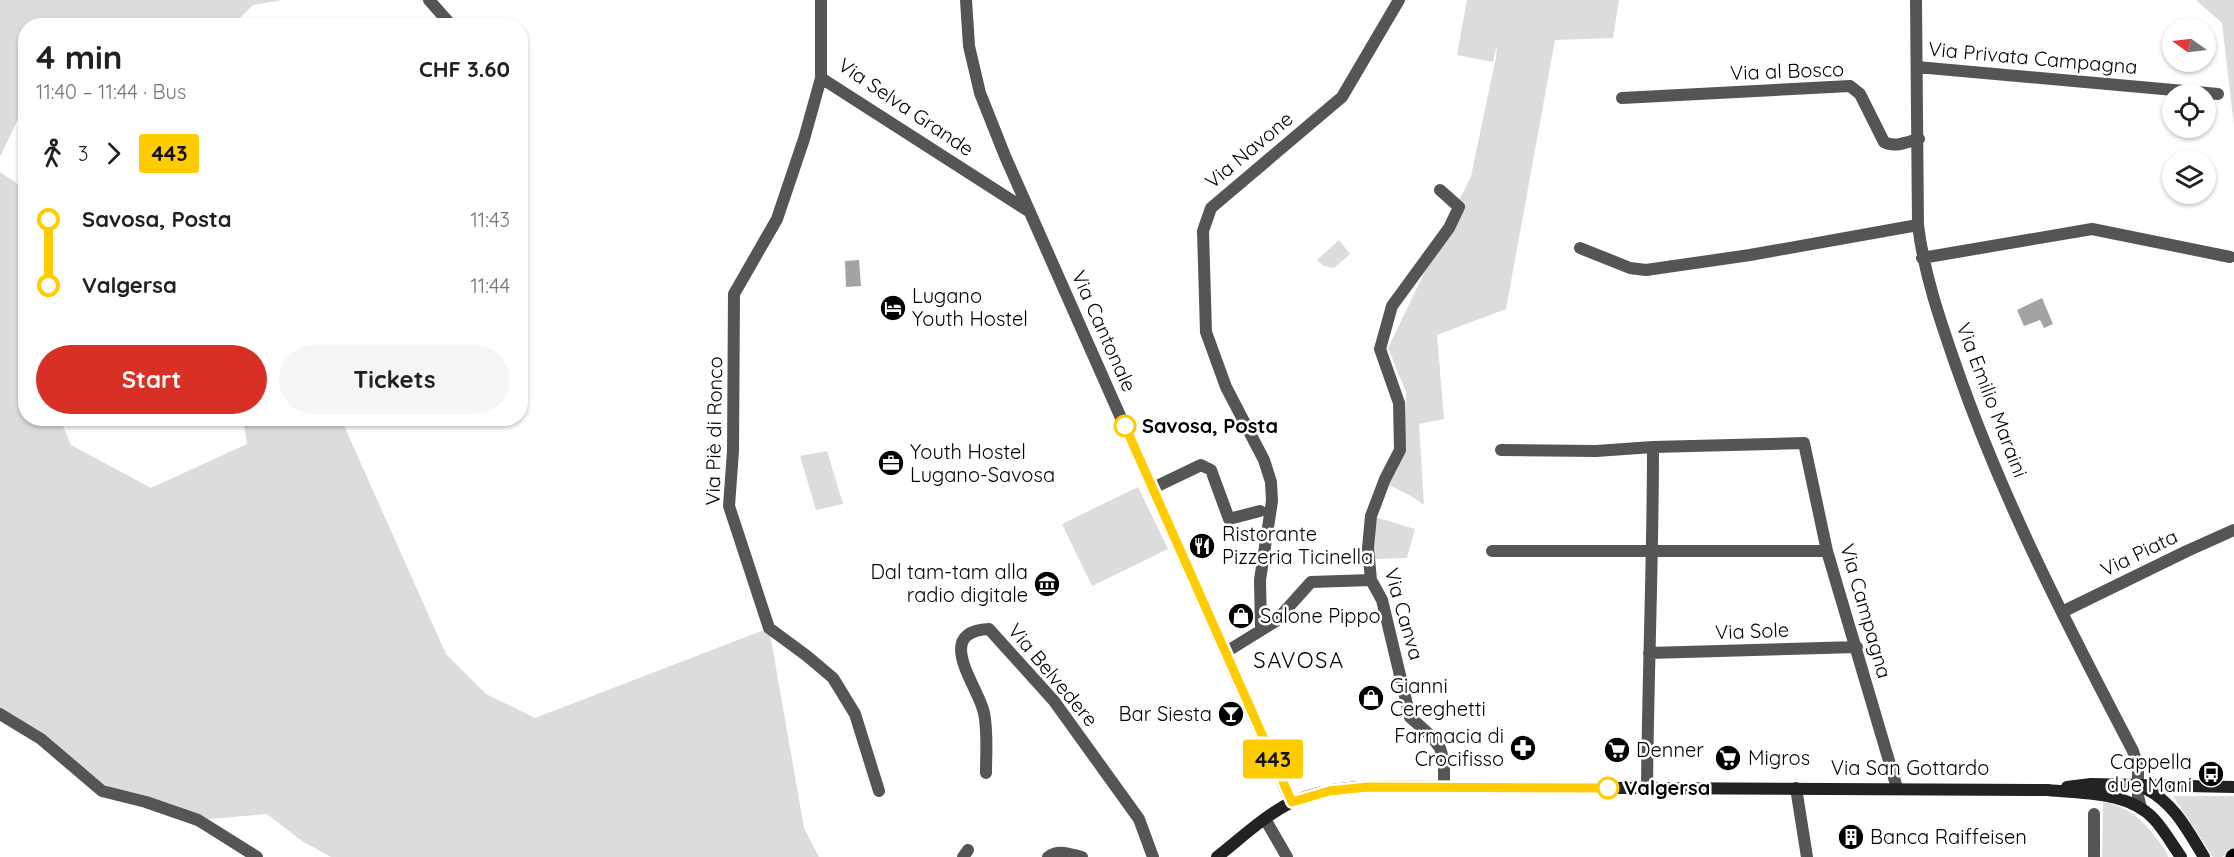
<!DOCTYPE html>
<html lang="en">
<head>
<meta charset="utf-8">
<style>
	:root { --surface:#fff; --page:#f6f6f6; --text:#202124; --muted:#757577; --accent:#d93025 }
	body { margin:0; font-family:Quicksand,sans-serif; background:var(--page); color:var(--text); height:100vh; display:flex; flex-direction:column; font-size:22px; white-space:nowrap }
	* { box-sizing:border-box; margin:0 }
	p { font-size:20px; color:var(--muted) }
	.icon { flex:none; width:33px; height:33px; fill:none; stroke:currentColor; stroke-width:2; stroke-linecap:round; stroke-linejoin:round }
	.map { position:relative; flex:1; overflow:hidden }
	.drawer { position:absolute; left:18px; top:18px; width:510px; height:408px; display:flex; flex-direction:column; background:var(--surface); border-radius:24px; box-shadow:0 2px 4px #0004 }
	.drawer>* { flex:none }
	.badge { padding:0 12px; border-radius:4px; font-size:21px; line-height:39px }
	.needle { width:39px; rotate:284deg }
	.tools { position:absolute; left:2162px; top:18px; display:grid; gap:12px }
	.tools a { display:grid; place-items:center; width:54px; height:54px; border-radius:50%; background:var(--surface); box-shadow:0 2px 4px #0004; font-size:30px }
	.map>.badge { position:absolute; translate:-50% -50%; box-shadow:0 0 0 3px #fff }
	.legs { display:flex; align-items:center; gap:9px; height:66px; padding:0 18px; font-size:20px }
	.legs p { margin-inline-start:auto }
	.overview { display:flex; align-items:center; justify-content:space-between; height:102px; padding:0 18px }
	h1 { font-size:33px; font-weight:700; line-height:45px }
	.primary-button { display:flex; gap:12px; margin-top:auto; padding:12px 18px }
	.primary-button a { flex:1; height:69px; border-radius:36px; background:var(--accent); color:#fff; font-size:24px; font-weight:700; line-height:69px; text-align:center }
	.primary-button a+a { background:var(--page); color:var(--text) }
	ul { padding:0 18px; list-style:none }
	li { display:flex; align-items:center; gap:21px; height:66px; font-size:22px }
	li i { display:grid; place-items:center; width:9px; height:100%; margin:0 8px; background:currentColor }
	li i::after { content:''; width:15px; height:15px; margin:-8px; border:4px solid; border-radius:50%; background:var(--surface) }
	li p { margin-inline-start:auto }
	li:first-child i { background:linear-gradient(#0000 50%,currentColor 0) }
	li:last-child i { background:linear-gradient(currentColor 50%,#0000 0) }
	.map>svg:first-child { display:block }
	.green { fill:#dcdcdc }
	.water { fill:#a3a3a3 }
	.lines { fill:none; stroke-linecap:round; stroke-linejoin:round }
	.primary-casing { stroke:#dbdbdb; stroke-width:17 }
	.minor { stroke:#555; stroke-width:12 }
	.secondary { stroke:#222; stroke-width:12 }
	.primary { stroke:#000; stroke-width:15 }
	.line-1-casing { stroke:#fff; stroke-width:14 }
	.line-1 { stroke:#fc0; stroke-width:9 }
	.stop-1-dot { fill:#fff; stroke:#fc0; stroke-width:3 }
	.labels { text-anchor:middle; stroke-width:5; stroke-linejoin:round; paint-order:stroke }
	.street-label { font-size:20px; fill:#000; stroke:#fff }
	.poi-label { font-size:20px; fill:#000; stroke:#fff; text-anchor:start }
	.stop-label { font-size:20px; font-weight:bold; fill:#000; stroke:#fff; text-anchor:start }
	.quarter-label { font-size:22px; letter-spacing:1.5px; fill:#000; stroke:#fff }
</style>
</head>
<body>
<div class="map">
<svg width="2234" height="857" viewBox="0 0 2234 857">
	<rect width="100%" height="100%" fill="#fff"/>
	<path class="green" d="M0,0H283L253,5L233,25L26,26L25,104L0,157Z
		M1467,0H1619L1613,38L1555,40L1506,309L1437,335L1444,419L1419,424L1424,505L1411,496L1389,485L1403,451L1406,392L1388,348L1471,176L1496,57L1497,45L1493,62L1457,55Z
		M2196,0H2234V126L2222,23Z
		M0,172L25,189L26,418L60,419L71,445L151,488L247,444L243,419H341L446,654L486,694L535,718L769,628L804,828L819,857H331L302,841L267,814L198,820L102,791L0,714Z
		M1339,240L1350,254L1334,268L1324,266L1317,260Z
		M827,451L843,504L816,510L800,456Z
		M1138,487L1168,549L1092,586L1062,524Z
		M1375,517L1415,529L1407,558L1374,559Z
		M2173,796H2234V848L2222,857H2213Z
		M2103,802C2134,807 2150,828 2167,853L2168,857H2102Z"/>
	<path class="water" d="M859,260L861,286L846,287L845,261Z
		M2042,298L2053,324L2044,328L2040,320L2024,326L2017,310Z"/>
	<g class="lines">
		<g class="primary-casing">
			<path id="primary" d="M2233,857L2234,856"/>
		</g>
		<path class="minor" d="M429,0L452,26
			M821,0V78L1030,212
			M966,0L969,46L980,93L1005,156L1291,802
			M1916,0L1918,225C1924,274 1940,320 1956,366C2002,499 2068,627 2133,751L2138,768V796L2141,808
			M1917,67L2218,94
			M821,78L804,139L777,219L734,294L733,451L729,506L769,628L807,656L833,678L855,714L879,791
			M1622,98L1850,86L1860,94L1884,142C1895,148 1907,142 1919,139
			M1440,190L1459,207L1449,228L1392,306L1380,349L1399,403L1400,450L1385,479L1371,516L1368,548L1371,580L1382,600L1410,717L1431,736L1440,748L1444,762V787
			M1580,248L1630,268L1646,270L1750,255L1918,225
			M1922,258L2092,229L2230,257
			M1501,450L1596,451L1653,447L1804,443L1827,551L1897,788
			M1153,488L1201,465L1211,470L1229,519L1260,511
			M1492,551H1827
			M2062,612L2187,551L2234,530
			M1261,630L1260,580L1272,501L1271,482L1264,460L1226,387L1206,332L1203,231L1211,208L1342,97L1399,0
			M1226,652L1276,621L1311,582L1371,580
			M1649,653L1857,647
			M0,714L41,739L102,791L146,802L198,820L257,857
			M986,773C986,753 988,732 984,713C979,687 932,632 989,629L1054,701L1139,819L1153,857
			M1647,788C1648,674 1653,560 1653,447
			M1796,788L1807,857
			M1265,819L1287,857
			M963,857L968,850
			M1048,857C1059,849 1069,854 1082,857
			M2094,857V814"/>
		<path class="secondary" d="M2067,787L2091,784L2234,787
			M2146,789C2174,803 2188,831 2204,857
			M1217,857C1240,839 1265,815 1292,802C1338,781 1395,787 1444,787L2048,790C2083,794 2128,791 2154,819C2164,830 2172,844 2181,857"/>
		<use href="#primary" class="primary"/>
	</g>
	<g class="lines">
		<g class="line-1-casing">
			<path id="line-1" d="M1125,426L1292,802L1329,791L1368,787L1608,788"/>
		</g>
		<use href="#line-1" class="line-1"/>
	</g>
	<defs>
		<g id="hotel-disc" transform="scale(1.35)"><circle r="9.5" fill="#000" stroke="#fff"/><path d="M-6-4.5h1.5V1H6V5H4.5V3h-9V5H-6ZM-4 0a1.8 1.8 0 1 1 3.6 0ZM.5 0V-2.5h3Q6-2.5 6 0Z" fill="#fff"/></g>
		<g id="office-disc" transform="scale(1.35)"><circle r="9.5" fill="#000" stroke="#fff"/><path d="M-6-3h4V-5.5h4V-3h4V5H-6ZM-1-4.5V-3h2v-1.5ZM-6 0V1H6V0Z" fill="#fff"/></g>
		<g id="restaurant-disc" transform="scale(1.35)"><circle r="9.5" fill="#000" stroke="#fff"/><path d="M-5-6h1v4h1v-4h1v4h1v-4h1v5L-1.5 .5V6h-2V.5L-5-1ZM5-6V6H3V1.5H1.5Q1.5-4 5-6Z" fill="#fff"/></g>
		<g id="museum-disc" transform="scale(1.35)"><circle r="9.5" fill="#000" stroke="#fff"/><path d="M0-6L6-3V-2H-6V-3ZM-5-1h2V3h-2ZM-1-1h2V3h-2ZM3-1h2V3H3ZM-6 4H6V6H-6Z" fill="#fff"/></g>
		<g id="shop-disc" transform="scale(1.35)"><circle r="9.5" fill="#000" stroke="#fff"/><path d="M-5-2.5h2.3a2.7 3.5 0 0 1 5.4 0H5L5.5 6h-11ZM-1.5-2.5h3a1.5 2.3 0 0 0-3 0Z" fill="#fff"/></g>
		<g id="bar-disc" transform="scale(1.35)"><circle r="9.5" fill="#000" stroke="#fff"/><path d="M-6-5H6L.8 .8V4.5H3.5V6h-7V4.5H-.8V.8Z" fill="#fff"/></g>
		<g id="pharmacy-disc" transform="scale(1.35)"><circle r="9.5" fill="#000" stroke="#fff"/><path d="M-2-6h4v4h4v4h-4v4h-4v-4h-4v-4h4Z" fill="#fff"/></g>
		<g id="supermarket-disc" transform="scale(1.35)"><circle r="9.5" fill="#000" stroke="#fff"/><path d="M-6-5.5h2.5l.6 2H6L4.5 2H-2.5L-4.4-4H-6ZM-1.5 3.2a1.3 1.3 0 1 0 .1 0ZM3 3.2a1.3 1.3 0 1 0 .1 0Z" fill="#fff"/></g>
		<g id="bus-disc" transform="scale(1.35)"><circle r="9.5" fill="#000" stroke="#fff"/><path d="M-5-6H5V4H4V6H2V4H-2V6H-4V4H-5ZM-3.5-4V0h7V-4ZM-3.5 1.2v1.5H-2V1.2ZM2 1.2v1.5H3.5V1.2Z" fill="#fff"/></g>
		<g id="building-disc" transform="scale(1.35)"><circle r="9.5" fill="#000" stroke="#fff"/><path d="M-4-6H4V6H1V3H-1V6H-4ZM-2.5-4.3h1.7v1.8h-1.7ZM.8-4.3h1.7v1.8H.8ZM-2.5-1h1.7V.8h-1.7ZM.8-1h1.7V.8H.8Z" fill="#fff"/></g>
	</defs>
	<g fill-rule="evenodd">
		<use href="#hotel-disc" x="893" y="308"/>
		<use href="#office-disc" x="891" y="463"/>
		<use href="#restaurant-disc" x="1202" y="546"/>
		<use href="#museum-disc" x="1047" y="584"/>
		<use href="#shop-disc" x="1241" y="616"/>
		<use href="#shop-disc" x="1371" y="698"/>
		<use href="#bar-disc" x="1231" y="714"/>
		<use href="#pharmacy-disc" x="1523" y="748"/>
		<use href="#supermarket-disc" x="1617" y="750"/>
		<use href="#supermarket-disc" x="1728" y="758"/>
		<use href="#bus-disc" x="2211" y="774"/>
		<use href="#building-disc" x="1851" y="837"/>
	</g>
	<g class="stop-1-dot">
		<circle cx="1125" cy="426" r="10"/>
		<circle cx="1608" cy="788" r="10"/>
	</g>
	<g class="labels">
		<g class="street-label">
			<text transform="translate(2033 58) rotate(5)" y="7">Via Privata Campagna</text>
			<text transform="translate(1787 71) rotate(-2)" y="7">Via al Bosco</text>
			<text transform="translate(906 107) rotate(34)" y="7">Via Selva Grande</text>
			<text transform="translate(1249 150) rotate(-40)" y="7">Via Navone</text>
			<text transform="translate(1104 331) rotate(66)" y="7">Via Cantonale</text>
			<text transform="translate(1992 400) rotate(69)" y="7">Via Emilio Maraini</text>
			<text transform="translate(714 431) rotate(-89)" y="7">Via Piè di Ronco</text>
			<text transform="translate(2139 553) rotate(-26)" y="7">Via Piata</text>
			<text transform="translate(1866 611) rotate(74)" y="7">Via Campagna</text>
			<text transform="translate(1404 614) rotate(74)" y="7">Via Canva</text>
			<text transform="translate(1752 631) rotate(-2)" y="7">Via Sole</text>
			<text transform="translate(1053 675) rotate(50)" y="7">Via Belvedere</text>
			<text x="1910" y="775">Via San Gottardo</text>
		</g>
		<g class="poi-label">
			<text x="912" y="303">Lugano<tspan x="912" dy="23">Youth Hostel</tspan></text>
			<text x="910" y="459">Youth Hostel<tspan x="910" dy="23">Lugano-Savosa</tspan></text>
			<text x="1222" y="541">Ristorante<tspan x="1222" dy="23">Pizzeria Ticinella</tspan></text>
			<text x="1028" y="579" text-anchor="end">Dal tam-tam alla<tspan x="1028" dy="23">radio digitale</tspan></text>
			<text x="1260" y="623">Salone Pippo</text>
			<text x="1390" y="693">Gianni<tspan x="1390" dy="23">Cereghetti</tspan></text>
			<text x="1212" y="721" text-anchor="end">Bar Siesta</text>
			<text x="1504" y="743" text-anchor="end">Farmacia di<tspan x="1504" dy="23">Crocifisso</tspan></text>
			<text x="1636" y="757">Denner</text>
			<text x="1748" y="765">Migros</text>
			<text x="2192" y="769" text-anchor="end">Cappella<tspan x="2192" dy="23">due Mani</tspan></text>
			<text x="1870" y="844">Banca Raiffeisen</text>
		</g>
		<g class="stop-label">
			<text x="1142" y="433">Savosa, Posta</text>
			<text x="1624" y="795">Valgersa</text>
		</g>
		<g class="quarter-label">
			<text x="1299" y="668">SAVOSA</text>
		</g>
	</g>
</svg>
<div class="tools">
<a><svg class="needle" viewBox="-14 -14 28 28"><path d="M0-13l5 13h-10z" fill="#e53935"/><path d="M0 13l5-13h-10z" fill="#757577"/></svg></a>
<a><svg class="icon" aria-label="locate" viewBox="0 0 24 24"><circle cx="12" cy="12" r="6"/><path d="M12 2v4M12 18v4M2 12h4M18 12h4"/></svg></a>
<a><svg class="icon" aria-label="layers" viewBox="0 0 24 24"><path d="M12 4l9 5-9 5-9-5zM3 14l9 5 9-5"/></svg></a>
</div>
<b class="badge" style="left:1273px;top:759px;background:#fc0;color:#111">443</b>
<section class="drawer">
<div class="overview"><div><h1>4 min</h1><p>11:40 – 11:44 · Bus</p></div><b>CHF 3.60</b></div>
<div class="legs"><svg class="icon" aria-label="walk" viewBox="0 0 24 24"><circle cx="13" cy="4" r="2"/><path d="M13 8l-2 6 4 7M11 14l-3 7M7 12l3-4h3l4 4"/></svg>3<svg class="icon" aria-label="forward" viewBox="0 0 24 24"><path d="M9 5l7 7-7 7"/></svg><b class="badge" style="background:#fc0;color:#111">443</b></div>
<ul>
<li><i style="color:#fc0"></i><b>Savosa, Posta</b><p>11:43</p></li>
<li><i style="color:#fc0"></i><b>Valgersa</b><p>11:44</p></li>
</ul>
<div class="primary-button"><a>Start</a><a>Tickets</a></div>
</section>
</div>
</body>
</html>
